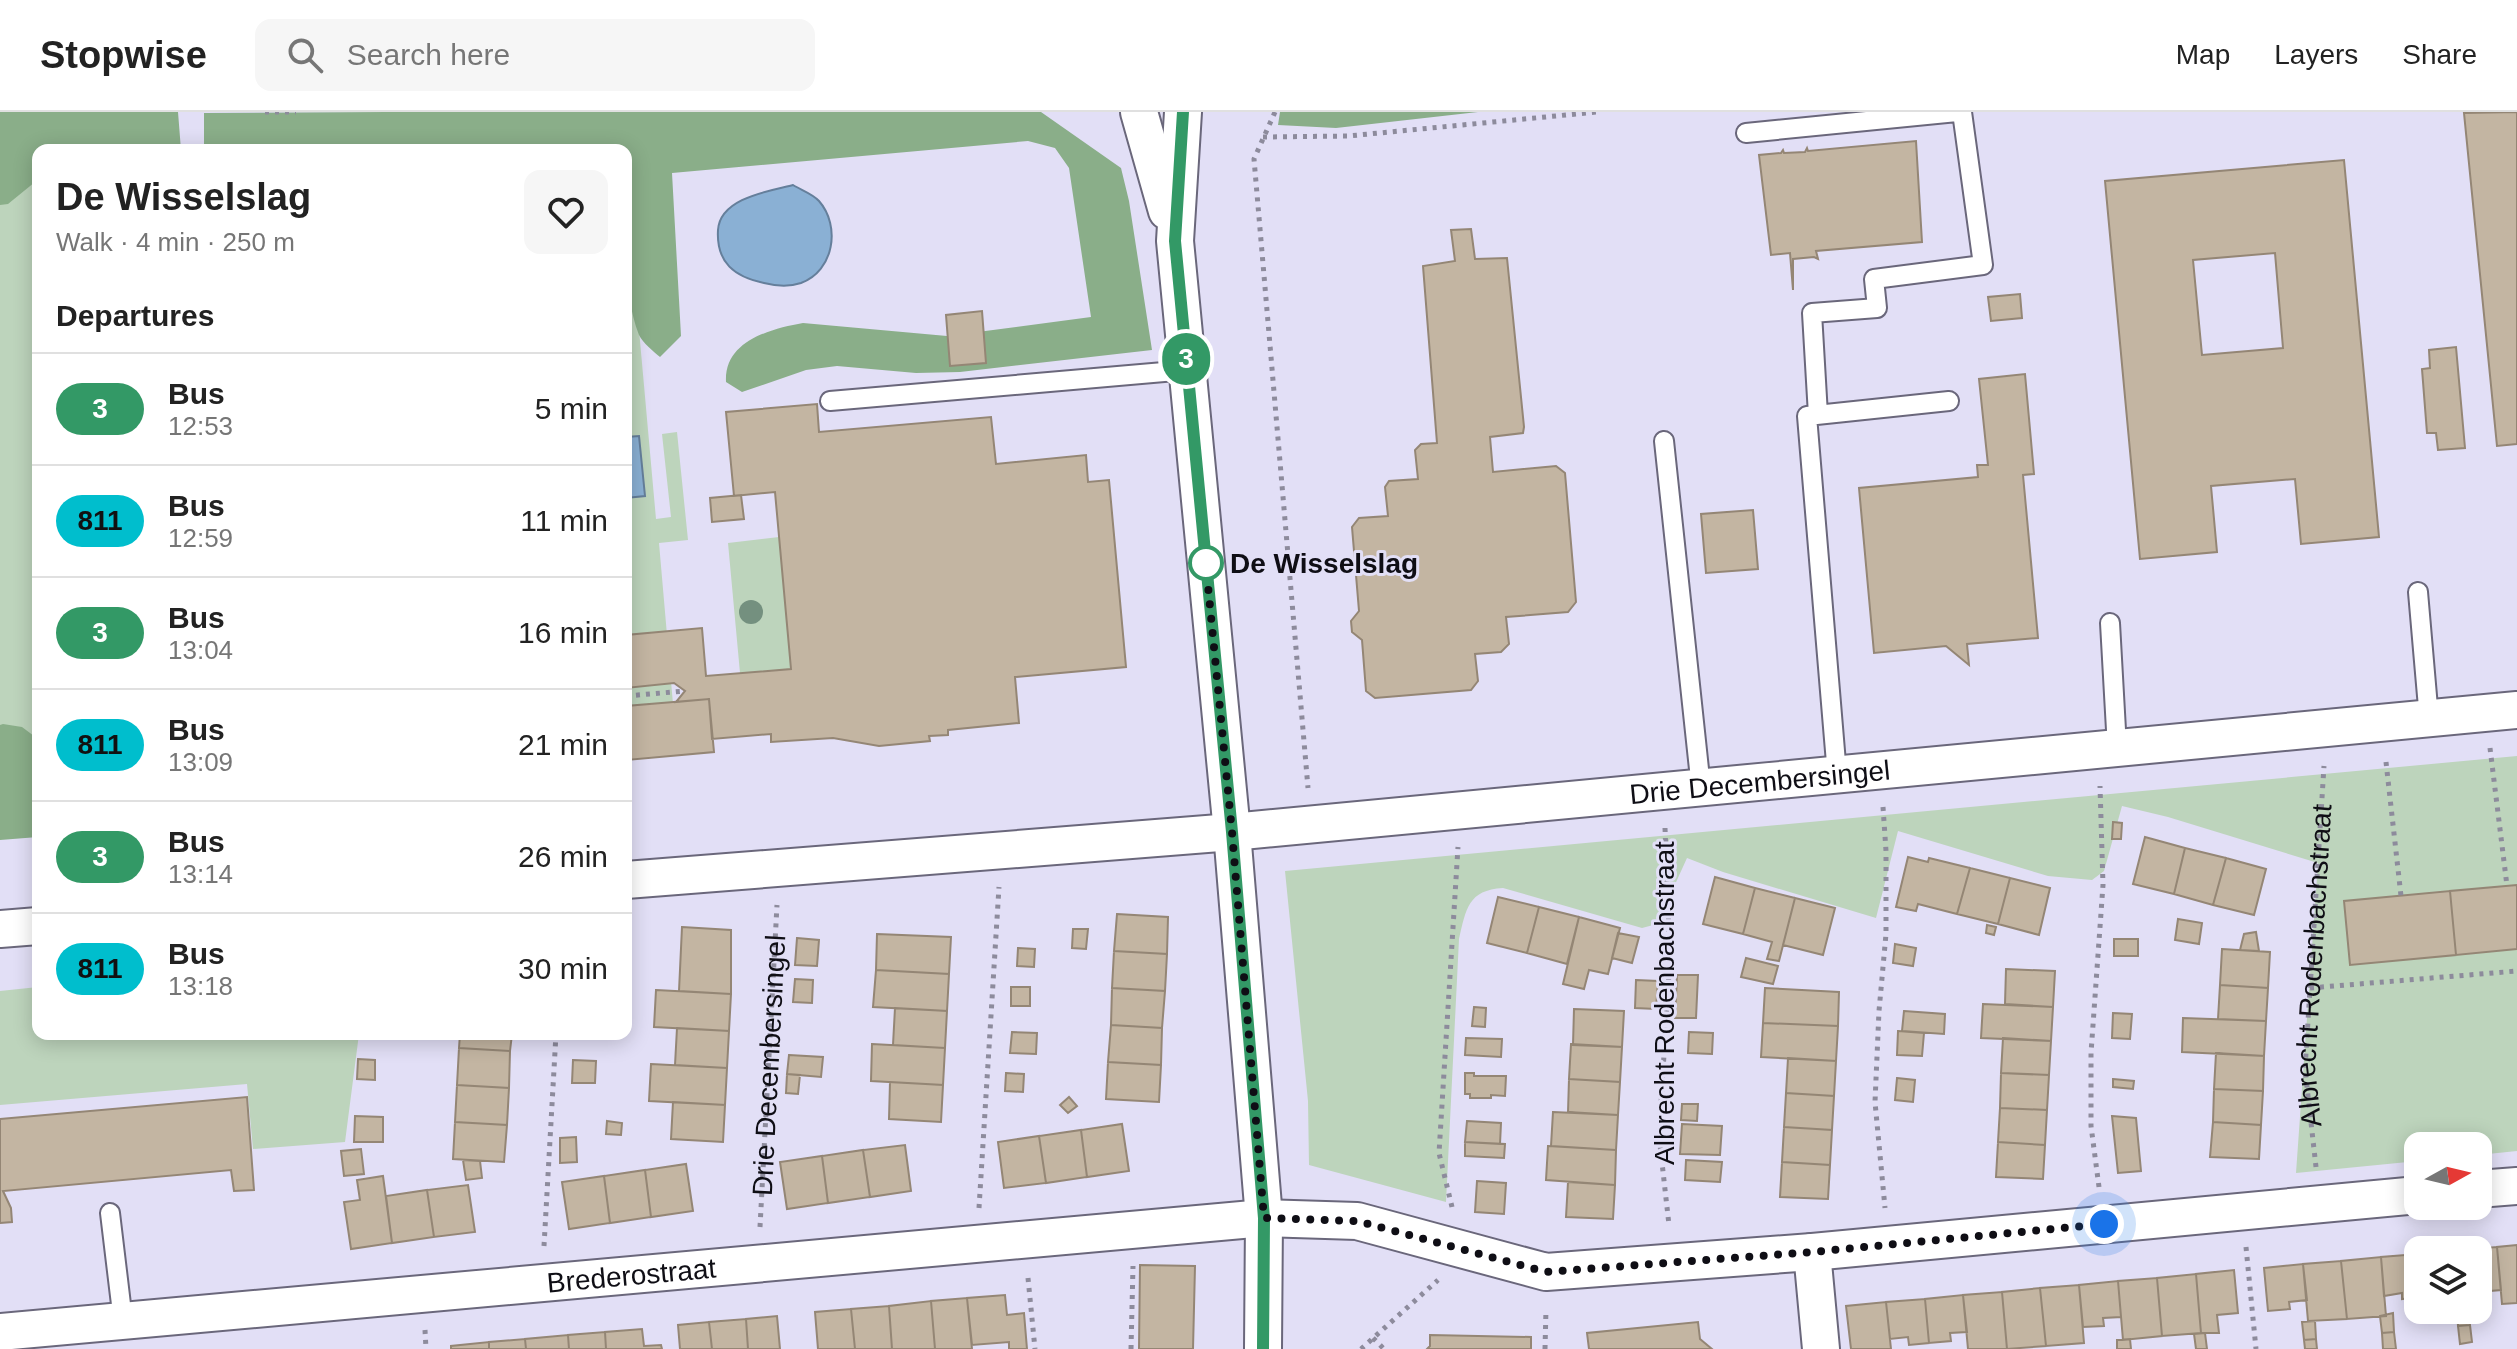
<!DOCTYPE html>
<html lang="en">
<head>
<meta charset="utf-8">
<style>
	:root { --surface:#fff; --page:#f6f6f6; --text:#222; --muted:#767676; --line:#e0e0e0 }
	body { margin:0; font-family:Helvetica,sans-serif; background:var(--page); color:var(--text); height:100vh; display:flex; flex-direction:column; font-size:30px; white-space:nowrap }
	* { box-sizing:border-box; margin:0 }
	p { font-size:26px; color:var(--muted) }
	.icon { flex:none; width:44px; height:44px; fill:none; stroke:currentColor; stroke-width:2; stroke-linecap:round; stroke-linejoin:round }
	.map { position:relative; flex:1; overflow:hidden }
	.drawer { position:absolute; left:32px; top:32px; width:600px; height:896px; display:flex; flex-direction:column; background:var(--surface); border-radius:16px; box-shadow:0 4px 20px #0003 }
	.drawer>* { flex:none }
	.badge { padding:0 16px; border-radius:26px; font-size:28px; line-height:52px }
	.needle { width:52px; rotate:82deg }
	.tools { position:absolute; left:2404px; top:1020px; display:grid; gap:16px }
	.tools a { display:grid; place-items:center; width:88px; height:88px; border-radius:16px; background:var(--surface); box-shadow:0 4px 20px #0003; font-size:40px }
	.you { position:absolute; width:40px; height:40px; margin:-20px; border:6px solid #fff; border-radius:50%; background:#1a73e8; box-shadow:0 0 0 12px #1a73e833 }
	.map>.badge { position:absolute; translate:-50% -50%; box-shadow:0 0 0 4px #fff }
	h2 { padding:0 24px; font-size:30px; line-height:72px }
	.round { display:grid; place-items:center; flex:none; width:84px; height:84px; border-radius:16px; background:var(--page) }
	.headline { display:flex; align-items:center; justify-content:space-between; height:136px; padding:0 24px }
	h1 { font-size:38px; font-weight:800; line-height:60px }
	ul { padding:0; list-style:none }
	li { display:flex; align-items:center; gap:24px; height:112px; padding:0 24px; border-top:2px solid var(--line) }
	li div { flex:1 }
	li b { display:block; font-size:30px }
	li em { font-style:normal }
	li .badge { min-width:88px; font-weight:700; text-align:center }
	header { display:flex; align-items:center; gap:48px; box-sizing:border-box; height:112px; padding:0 40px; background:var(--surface); border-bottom:2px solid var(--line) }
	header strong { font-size:38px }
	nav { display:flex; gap:44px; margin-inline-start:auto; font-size:28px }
	.search { width:560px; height:72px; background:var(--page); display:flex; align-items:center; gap:20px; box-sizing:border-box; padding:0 28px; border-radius:16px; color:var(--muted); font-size:30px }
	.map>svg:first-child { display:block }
	.green { fill:#bdd4bc }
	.forest { fill:#8aae89 }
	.water { fill:#8ab0d4; stroke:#657f9b; stroke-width:2 }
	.building { fill:#c3b5a2; stroke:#948675; stroke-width:2; fill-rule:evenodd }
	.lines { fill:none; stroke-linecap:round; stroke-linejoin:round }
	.service-casing { stroke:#6a677b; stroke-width:22 }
	.minor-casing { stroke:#6a677b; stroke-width:40 }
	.path { stroke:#8d8b9c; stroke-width:5; stroke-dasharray:4 6; stroke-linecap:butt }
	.service { stroke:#fff; stroke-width:18 }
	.minor { stroke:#fff; stroke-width:36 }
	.tree { fill:#74907f }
	.line-casing { stroke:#fff; stroke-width:18 }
	.line { stroke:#396; stroke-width:12 }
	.walk { stroke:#0f0e15; stroke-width:8; stroke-dasharray:0 14.4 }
	.stop-dot { fill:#fff; stroke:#396; stroke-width:4 }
	.labels { text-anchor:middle; stroke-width:6; stroke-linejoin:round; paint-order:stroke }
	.stop-label { font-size:28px; font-weight:bold; fill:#0f0e15; stroke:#e2dff6; text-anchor:start }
	.street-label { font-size:28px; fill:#0f0e15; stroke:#e2dff6 }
</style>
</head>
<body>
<header>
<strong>Stopwise</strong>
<div class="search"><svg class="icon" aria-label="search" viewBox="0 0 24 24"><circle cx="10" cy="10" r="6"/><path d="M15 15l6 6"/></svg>Search here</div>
<nav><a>Map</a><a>Layers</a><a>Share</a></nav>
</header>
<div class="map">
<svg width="2517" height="1237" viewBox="0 0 2517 1237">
	<rect width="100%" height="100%" fill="#e2dff6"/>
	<path class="green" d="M0,26L38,32L235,38H38V683L0,686Z
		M626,73L656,407L671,405L662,322L677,320L688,428L659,431L673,592L626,595Z
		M779,425L791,557L740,561L728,431Z
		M2517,644V1039L2478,1043V1034H2418V1049L2296,1061L2318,751L2168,705L2122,694L2104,759L2092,768L2048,764L1898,719L1876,806L1723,760L1687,746L1657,812L1642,816L1503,776C1468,778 1466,797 1459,827L1446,1090L1309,1053L1308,989L1285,759Z
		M38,875V922H359L345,1030L253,1037L247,972L0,993V879Z"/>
	<path class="forest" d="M0,0H178L181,38H38V71L35,70L8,92L0,93Z
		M387,0H1041L1121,56L1129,89L1152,238L960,260L916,261L837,254L806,258L742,280L726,270C724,229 770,217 803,211L947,224L1091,205L1069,56L1055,36L1028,29L672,61L681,224L660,245C653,239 643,231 639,223C619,172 626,92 626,38H204V1Z
		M1280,0H1478L1336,16L1278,13Z
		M3,612L22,615L38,627V725L0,728V613Z"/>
	<path class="water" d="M793,73C801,78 813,82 819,89C841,114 834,159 801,171C789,175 776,174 764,171C735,165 716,151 718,118C720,86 769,79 793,73Z
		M639,324L645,384L626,386V325Z"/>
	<path class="building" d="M2517,0V332L2497,334L2464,1Z
		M1916,29L1922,130L1816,139L1818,147L1814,145L1793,147V178L1790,141L1771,143L1759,43L1781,41L1783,38L1784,41L1805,40L1807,36L1808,39Z
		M2344,48L2379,425L2301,432L2295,367L2211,374L2217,440L2140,447L2105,69ZM2275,141L2283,236L2202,243L2193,148Z
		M1471,117L1475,147L1507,146L1524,315L1523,321L1490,325L1493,360L1556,354L1565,361L1576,490L1568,500L1506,505L1509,532L1501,540L1475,542L1478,569L1471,578L1375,586L1366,579L1362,528L1352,520L1351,509L1359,499L1352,415L1359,406L1388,404L1385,375L1389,369L1418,367L1415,338L1421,332L1437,331L1423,154L1455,149L1451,118Z
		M2020,182L2022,206L1991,209L1988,185Z
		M982,199L986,251L950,254L946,203Z
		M2456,235L2465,336L2438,338L2436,321H2427L2422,257L2430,256L2429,238Z
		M2025,262L2034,362L2023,363L2038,526L1967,532L1969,553L1946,534L1874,541L1859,376L1978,365L1977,353H1988L1979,267Z
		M817,292L819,320L991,305L996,352L1086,343L1088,370L1109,368L1126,555L1015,565L1019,611L948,618V623L929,624L930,629L879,634L833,626L771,630V622L712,627L709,587L676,590L685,579L674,571L626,576V523L702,516L706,564L791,557L775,380L734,384L726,300Z
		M741,383L744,407L712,410L710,386Z
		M1753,398L1758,457L1706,461L1701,402Z
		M709,587L714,640L627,648L626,594Z
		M2113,710L2122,711L2121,727H2112Z
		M2145,725L2185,736L2174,782L2133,772Z
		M2185,736L2226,746L2213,793L2174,782Z
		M1908,745L1928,750L1929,746L1970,756L1957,802L1918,792L1916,799L1896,795Z
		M2226,746L2266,757L2254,803L2213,793Z
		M1970,756L2010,766L1998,812L1957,802Z
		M1715,765L1755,776L1743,822L1703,812Z
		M2010,766L2050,776L2039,823L1998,812Z
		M2517,773V837L2456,843L2450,779Z
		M1755,776L1795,786L1779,849L1767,847L1772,830L1743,822Z
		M2450,779L2456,843L2350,853L2344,789Z
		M1498,785L1539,795L1527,841L1487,831Z
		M1795,786L1835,796L1823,843L1783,833Z
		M1539,795L1579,805L1567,852L1527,841Z
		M1117,802L1168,805L1167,842L1114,839Z
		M1579,805L1620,816L1608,862L1589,858L1584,877L1563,872Z
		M2178,807L2202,811L2199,832L2175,828Z
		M1987,813L1996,815L1994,823L1986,821Z
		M682,815L731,818V882L679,879Z
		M1073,817H1088L1086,837L1072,836Z
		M2256,820L2259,839L2240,838L2244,822Z
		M1618,821L1639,825L1632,851L1612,846Z
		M877,822L951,825L949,862L876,858Z
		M797,826L819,828L817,854L795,853Z
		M2114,827H2138V844H2114Z
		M1895,832L1916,836L1913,854L1893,851Z
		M1018,836L1035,837L1034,855L1017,854Z
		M2222,837L2270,840L2268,876L2220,873Z
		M1114,839L1167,842L1165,879L1112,876Z
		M1746,846L1778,854L1773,872L1741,865Z
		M2006,857L2055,859L2053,895L2005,892Z
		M876,858L949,862L947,899L873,895Z
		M1677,863H1698L1696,906H1675Z
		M795,867L813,868L812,891L793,890Z
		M1636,868L1658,869L1656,897L1635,896Z
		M2220,873L2268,876L2266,909L2218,907Z
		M1011,875H1030V894H1011Z
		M1112,876L1165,879L1162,916L1111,913Z
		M1765,876L1839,880L1838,914L1763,911Z
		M656,878L731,882L729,919L654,915Z
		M1983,892L2053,895L2051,929L1981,926Z
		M1474,895L1486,896L1485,915L1472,914Z
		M895,896L947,899L945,936L893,933Z
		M1574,897L1624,899L1622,935L1573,933Z
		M1904,899L1945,902L1944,922L1902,919Z
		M2113,901L2132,902L2130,927L2112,926Z
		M2183,906L2266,909L2264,944L2182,940Z
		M1763,911L1838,914L1836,949L1761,945Z
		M1111,913L1162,916L1161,953L1108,950Z
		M677,916L729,919L727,956L675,953Z
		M1898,919L1924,921L1922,944L1897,943Z
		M1012,920L1037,921L1036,942L1010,941Z
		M1689,920L1713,921L1712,942L1688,941Z
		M460,922H512L510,939L459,936Z
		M1466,926L1502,927L1501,945L1465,943Z
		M2003,926L2051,929L2049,963L2001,961Z
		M872,932L945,936L943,973L871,969Z
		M1571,932L1622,935L1620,970L1569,967Z
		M459,936L510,939L509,976L457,973Z
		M2216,941L2264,944L2263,979L2214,977Z
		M789,943L823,945L821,965L787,962Z
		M1788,946L1836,949L1834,984L1786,981Z
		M358,947L375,948V968L357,967Z
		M573,948L596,949L595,971H572Z
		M1108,950L1161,953L1159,990L1106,987Z
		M651,952L727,956L725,993L649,989Z
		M1006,961L1024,962L1023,980L1005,979Z
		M1465,961H1474V964H1506L1505,984L1491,983V986H1470V982H1465Z
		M2001,961L2049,963L2047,998L2000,996Z
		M787,962L800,963L798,982L786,981Z
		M1897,966L1915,968L1913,990L1895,988Z
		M1569,967L1620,970L1618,1003L1568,1000Z
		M2113,967L2134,969L2133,977L2113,975Z
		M890,970L943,973L941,1010L889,1007Z
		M457,973L509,976L507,1013L455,1010Z
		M2214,977L2263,979L2261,1013L2213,1010Z
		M1786,981L1834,984L1832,1018L1784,1015Z
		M247,985L254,1078L234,1079L231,1058L3,1079L11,1096L12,1110L0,1111V1007Z
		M1069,985L1077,994L1068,1001L1060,993Z
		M673,990L725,993L723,1030L671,1027Z
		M1682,992H1698L1697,1009L1681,1008Z
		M2000,996L2047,998L2045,1033L1998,1030Z
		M1553,1000L1618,1003L1616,1038L1551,1034Z
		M355,1004L383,1005V1030H354Z
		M2112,1004L2136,1006L2141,1059L2118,1061Z
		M607,1009L622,1011L621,1023L606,1022Z
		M1467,1009L1501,1011L1500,1032L1465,1030Z
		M455,1010L507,1013L504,1050L453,1047Z
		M2213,1010L2261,1013L2259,1047L2210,1045Z
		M1122,1012L1129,1059L1087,1065L1081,1018Z
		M1682,1012L1722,1014L1720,1043L1680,1042Z
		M1784,1015L1832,1018L1830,1053L1782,1050Z
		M1081,1018L1087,1065L1046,1071L1039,1024Z
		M1039,1024L1046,1071L1004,1076L998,1030Z
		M576,1025L577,1050L560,1051V1026Z
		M1465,1030L1505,1032L1504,1046L1465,1044Z
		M1998,1030L2045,1033L2043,1067L1996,1065Z
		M905,1033L911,1079L870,1085L863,1038Z
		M1548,1034L1616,1038L1615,1073L1546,1068Z
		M361,1037L364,1062L344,1064L341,1039Z
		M863,1038L870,1085L828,1091L822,1044Z
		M822,1044L828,1091L787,1097L780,1050Z
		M463,1048L480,1049L482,1066L466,1068Z
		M1686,1048L1722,1050L1720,1070L1685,1068Z
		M1782,1050L1830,1053L1828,1087L1780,1085Z
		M686,1052L693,1099L651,1105L645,1058Z
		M645,1058L651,1105L610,1111L604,1064Z
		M383,1064L392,1131L351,1137L344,1090L360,1088L357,1068Z
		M604,1064L610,1111L569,1117L562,1070Z
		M1477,1069L1506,1071L1504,1102L1475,1100Z
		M1568,1070L1615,1073L1613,1107L1566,1105Z
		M468,1073L475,1120L434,1125L427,1078Z
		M427,1078L434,1125L392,1131L386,1084Z
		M2517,1133V1191L2502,1192L2497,1135Z
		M2497,1135L2501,1178L2479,1180L2478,1138H2458Z
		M2418,1142V1185L2402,1187V1181L2384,1184L2381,1145Z
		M2381,1145L2386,1204L2347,1207L2341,1149Z
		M2341,1149L2347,1207L2308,1209L2303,1152Z
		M2303,1152L2307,1188L2289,1190L2290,1197L2268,1199L2264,1156Z
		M1140,1153L1195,1154L1193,1237H1139Z
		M2234,1158L2238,1201L2217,1203L2219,1221H2201L2196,1162Z
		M2196,1162L2201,1221L2162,1224L2157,1166Z
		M2157,1166L2162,1224L2123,1228L2118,1169Z
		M2118,1169L2121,1205L2103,1206L2104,1214L2083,1215L2079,1173Z
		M2079,1173L2084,1231L2046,1234L2040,1176Z
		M2040,1176L2046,1234L2007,1237L2002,1180Z
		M2002,1180L2007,1237H1968L1963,1183Z
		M1005,1183L1007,1203L1024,1201L1027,1237H1009V1230L972,1233L967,1186Z
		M1963,1183L1967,1220L1950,1221L1951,1229L1929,1231L1925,1187Z
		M967,1186L972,1237H935L931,1189Z
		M1925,1187L1929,1231L1909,1233L1908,1225L1890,1227L1886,1190Z
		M931,1189L935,1237H892L889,1194Z
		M1886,1190L1891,1237H1851L1846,1194Z
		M889,1194L892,1237H855L851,1197Z
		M851,1197L855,1237H818L815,1200Z
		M2457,1198H2469L2470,1213L2458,1214Z
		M2393,1201L2394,1220L2382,1221L2380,1204Z
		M777,1204L780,1237H748L746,1207Z
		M746,1207L748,1237H712L709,1210Z
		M2315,1209L2316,1227L2304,1228L2302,1210Z
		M709,1210L712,1237H680L678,1213Z
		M1698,1210L1700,1227L1712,1237H1589L1587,1221Z
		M2470,1213L2472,1230L2460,1232L2458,1214Z
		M642,1217L644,1234L661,1233L662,1237H606L605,1220Z
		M605,1220L606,1237H569L568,1223Z
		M2394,1220L2396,1237H2383L2382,1221Z
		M2205,1221L2207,1237H2196L2194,1222Z
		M568,1223L569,1237H526L525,1227Z
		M1430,1223L1531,1225V1237H1427L1430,1234Z
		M525,1227L526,1237H489V1230Z
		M2130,1227L2131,1237H2117V1228Z
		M2316,1227L2317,1237H2305L2304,1228Z
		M489,1230V1237H451V1234Z"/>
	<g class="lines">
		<g class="service-casing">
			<path id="service" d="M1746,21L1957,0
				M830,289L1187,258
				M1818,303L1812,201L1877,196L1874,167L1983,153L1962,0
				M1664,329L1701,676
				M2418,480L2429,607
				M2110,511L2117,636
				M1837,663L1807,304L1949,289
				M110,1101L123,1209"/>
		</g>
		<g class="minor-casing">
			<g id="minor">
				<path d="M1139,0L1167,99"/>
				<path d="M1183,0L1175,129L1232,720L1264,1106L1263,1237"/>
				<path id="s3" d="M626,768L1232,720L2517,598"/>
				<path d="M0,817L38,814"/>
				<path d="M2478,1077L2517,1074"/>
				<path d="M1812,1140L1821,1237"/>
				<path id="s4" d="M0,1220L1264,1106L1357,1109L1546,1160L1812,1140L2418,1083"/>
			</g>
		</g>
		<g class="path">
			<path d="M265,0H296"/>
			<path d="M1275,0L1254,47L1308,676"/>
			<path d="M1263,25L1348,24L1597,0"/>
			<path d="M626,584L685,579"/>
			<path d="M2490,636L2507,774"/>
			<path d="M2386,650L2401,784"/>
			<path d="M1883,695L1886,739V822L1879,899L1875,990L1885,1096"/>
			<path d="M1665,716L1670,845L1659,1024L1669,1113"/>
			<path d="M2310,876L2517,859"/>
			<path id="s1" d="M2316,1055L2305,957L2324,654"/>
			<path d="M2099,1075L2091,1014V941L2103,773L2100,674"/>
			<path d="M1452,1095L1439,1041L1458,735"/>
			<path d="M979,1096L999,775"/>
			<path id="s2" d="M760,1115L777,793"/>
			<path d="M544,1134L556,922"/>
			<path d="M2246,1135L2256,1237"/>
			<path d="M1028,1166L1035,1237"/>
			<path d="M425,1218L426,1237"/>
			<path d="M1373,1226L1384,1237"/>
			<path d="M1131,1237L1133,1154"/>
			<path d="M1361,1237L1438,1168"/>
			<path d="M1545,1237L1546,1197"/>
		</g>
		<use href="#service" class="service"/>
		<use href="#minor" class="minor"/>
	</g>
	<circle class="tree" cx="751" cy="500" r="12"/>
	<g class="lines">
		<g class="line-casing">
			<path id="line" d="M1183,0L1175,129L1232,720L1264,1106L1263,1237"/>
		</g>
		<use href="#line" class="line"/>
		<path class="walk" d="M1206,451L1205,443L1232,720L1264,1106L1357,1109L1546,1160L1812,1140L2104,1112"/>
	</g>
	<circle class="stop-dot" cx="1206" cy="451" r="16"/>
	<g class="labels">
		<g class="stop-label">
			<text x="1230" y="461">De Wisselslag</text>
		</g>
		<g class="street-label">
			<text dy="10" stroke="none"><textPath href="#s3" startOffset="1138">Drie Decembersingel</textPath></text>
			<text dy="10" stroke="none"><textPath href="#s1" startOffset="202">Albrecht Rodenbachstraat</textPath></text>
			<text transform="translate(1664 891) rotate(-90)" y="10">Albrecht Rodenbachstraat</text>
			<text dy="10" stroke="none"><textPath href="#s2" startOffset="162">Drie Decembersingel</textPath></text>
			<text dy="10" stroke="none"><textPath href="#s4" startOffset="634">Brederostraat</textPath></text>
		</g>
	</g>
</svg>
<div class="tools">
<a><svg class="needle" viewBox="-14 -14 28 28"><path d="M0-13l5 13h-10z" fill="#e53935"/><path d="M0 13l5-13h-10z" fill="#767676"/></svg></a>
<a><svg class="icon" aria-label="layers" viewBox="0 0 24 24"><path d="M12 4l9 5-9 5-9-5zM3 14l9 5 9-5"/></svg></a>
</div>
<div class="you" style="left:2104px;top:1112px"></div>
<b class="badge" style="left:1186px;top:247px;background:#396;color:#fff">3</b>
<section class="drawer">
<div class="headline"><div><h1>De Wisselslag</h1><p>Walk · 4 min · 250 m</p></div><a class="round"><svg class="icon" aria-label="heart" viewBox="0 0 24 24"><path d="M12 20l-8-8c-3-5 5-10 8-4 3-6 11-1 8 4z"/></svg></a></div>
<h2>Departures</h2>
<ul>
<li><span class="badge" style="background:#396;color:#fff">3</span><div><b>Bus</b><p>12:53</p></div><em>5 min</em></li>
<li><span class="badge" style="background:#00becd;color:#111">811</span><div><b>Bus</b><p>12:59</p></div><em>11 min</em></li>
<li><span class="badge" style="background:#396;color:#fff">3</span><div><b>Bus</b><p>13:04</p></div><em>16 min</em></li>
<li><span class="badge" style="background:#00becd;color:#111">811</span><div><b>Bus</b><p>13:09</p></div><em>21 min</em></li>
<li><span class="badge" style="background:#396;color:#fff">3</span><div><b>Bus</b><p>13:14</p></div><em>26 min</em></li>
<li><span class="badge" style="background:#00becd;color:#111">811</span><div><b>Bus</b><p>13:18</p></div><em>30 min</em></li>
</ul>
</section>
</div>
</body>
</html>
